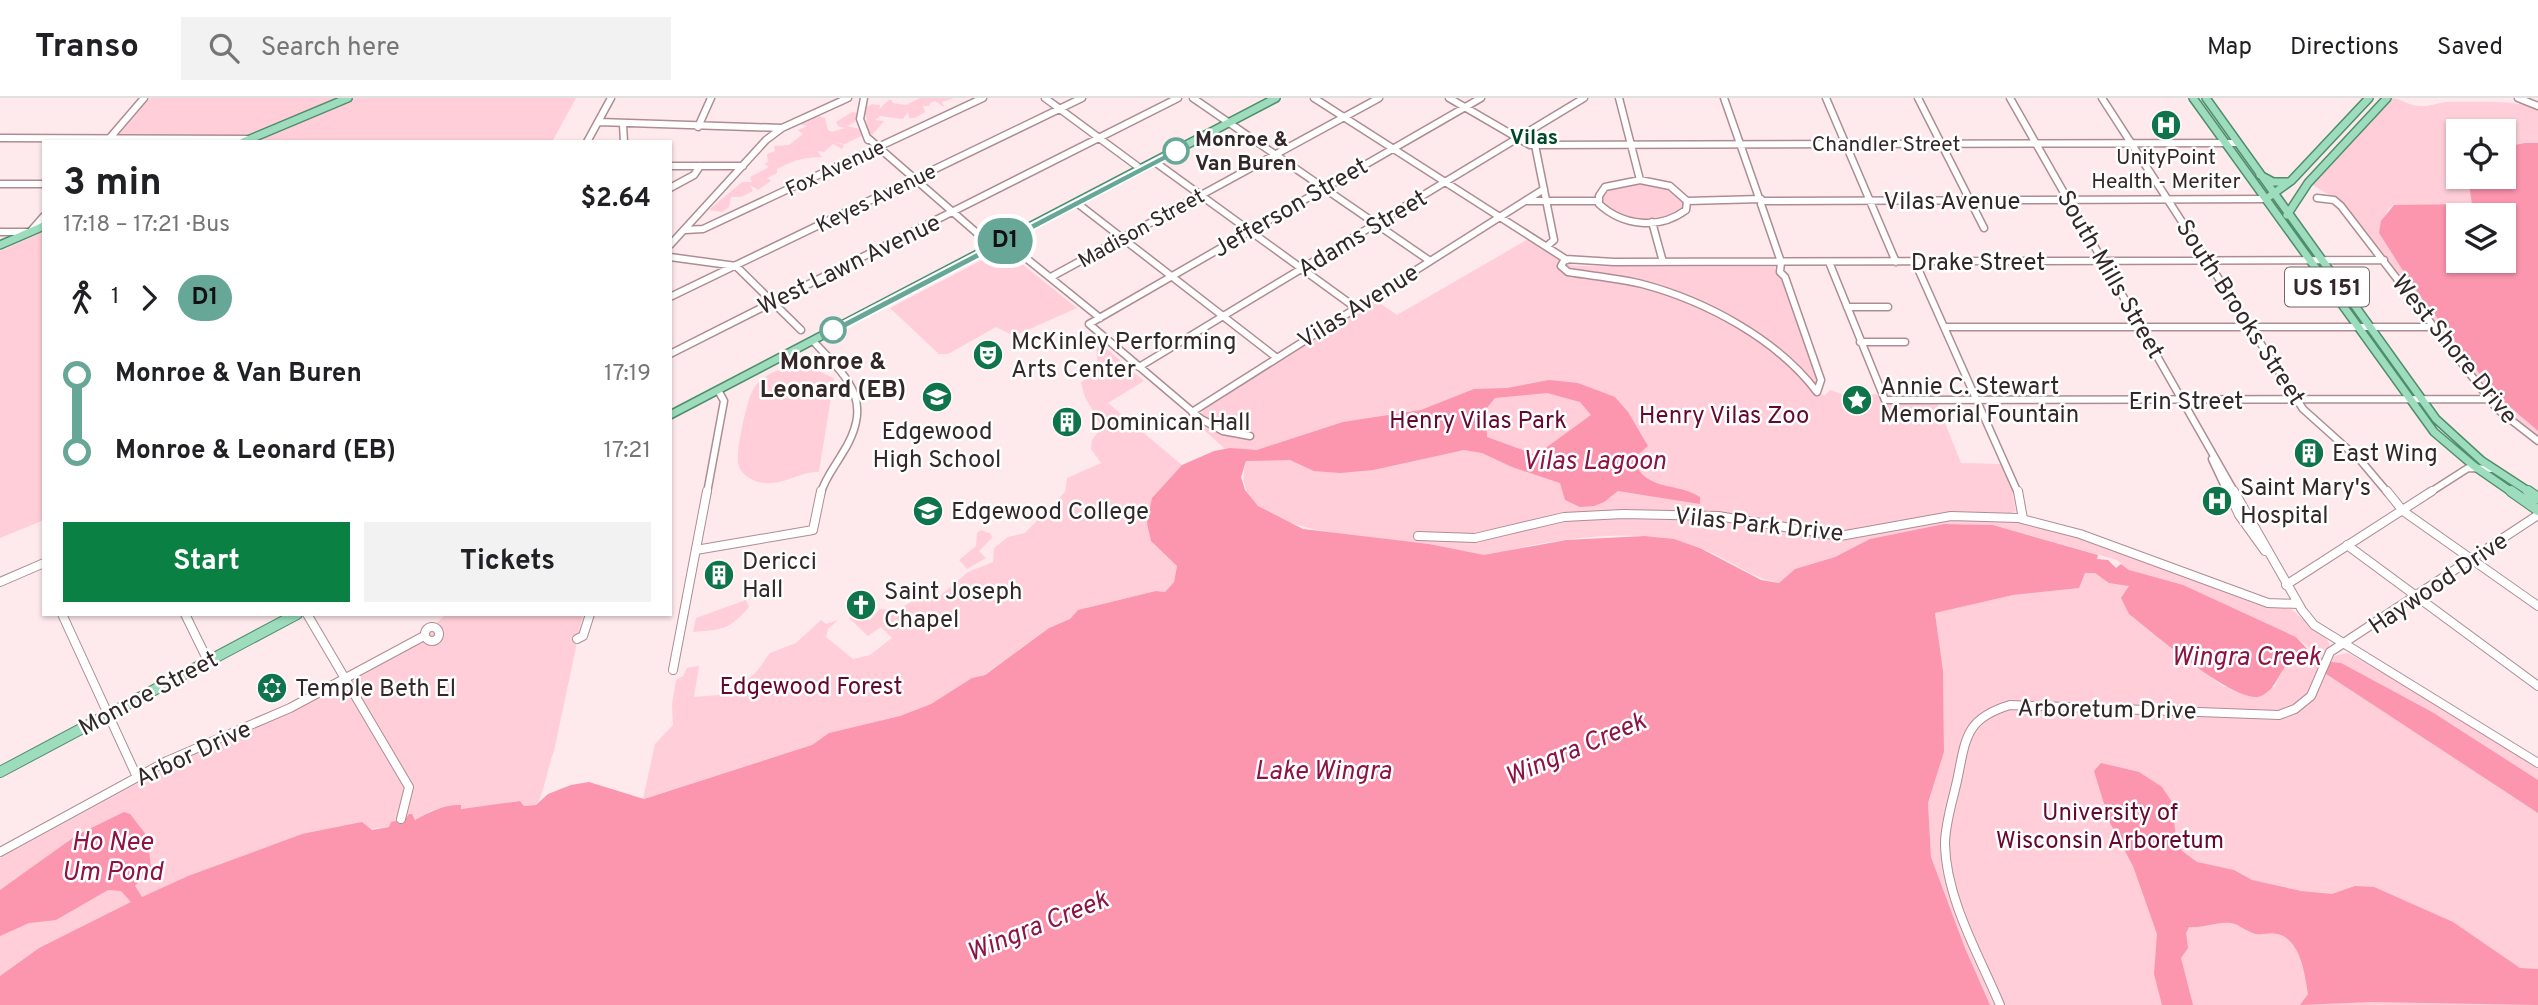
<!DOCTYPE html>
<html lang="en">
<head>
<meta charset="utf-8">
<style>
	:root { --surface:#fff; --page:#f2f2f2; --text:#202124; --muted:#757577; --line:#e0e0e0; --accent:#0b8043 }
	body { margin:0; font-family:Overpass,sans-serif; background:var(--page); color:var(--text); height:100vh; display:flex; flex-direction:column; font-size:26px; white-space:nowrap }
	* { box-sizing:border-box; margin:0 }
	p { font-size:23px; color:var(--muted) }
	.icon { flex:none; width:38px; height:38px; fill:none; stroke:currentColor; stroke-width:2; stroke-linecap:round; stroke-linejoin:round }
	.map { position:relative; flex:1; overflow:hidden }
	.details { position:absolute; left:42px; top:42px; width:630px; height:476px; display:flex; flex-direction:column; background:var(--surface); border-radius:0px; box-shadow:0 2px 5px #0004 }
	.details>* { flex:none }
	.badge { padding:0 14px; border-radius:23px; font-size:24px; line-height:46px }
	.buttons { position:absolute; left:2446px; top:21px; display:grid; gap:14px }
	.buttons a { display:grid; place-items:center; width:70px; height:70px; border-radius:0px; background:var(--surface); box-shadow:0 2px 5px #0004; font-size:35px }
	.map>.badge { position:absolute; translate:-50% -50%; box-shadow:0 0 0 4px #fff }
	.legs { display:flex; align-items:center; gap:10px; height:77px; padding:0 21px; font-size:23px }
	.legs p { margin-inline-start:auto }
	.overview { display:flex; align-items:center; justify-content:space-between; height:119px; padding:0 21px }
	h1 { font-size:38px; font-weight:700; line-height:52px }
	.action { display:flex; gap:14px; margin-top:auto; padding:14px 21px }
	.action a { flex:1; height:80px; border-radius:0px; background:var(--accent); color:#fff; font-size:28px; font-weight:700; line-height:80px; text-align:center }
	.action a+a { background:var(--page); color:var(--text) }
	ul { padding:0 21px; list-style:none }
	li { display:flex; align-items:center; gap:24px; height:77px; font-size:26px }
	li i { display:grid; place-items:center; width:10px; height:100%; margin:0 9px; background:currentColor }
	li i::after { content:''; width:18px; height:18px; margin:-9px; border:5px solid; border-radius:50%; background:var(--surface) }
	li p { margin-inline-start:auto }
	li:first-child i { background:linear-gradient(#0000 50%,currentColor 0) }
	li:last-child i { background:linear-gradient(currentColor 50%,#0000 0) }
	header { display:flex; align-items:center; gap:42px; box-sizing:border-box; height:98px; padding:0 35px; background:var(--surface); border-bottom:2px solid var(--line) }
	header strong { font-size:33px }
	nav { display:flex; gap:38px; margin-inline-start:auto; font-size:24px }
	.search { width:490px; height:63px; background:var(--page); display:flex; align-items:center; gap:18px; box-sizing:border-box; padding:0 24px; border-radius:0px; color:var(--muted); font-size:26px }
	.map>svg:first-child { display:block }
	.green { fill:#ffced8 }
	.water { fill:#fc95ae; fill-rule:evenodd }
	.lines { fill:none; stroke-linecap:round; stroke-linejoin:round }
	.minor-far1-casing { stroke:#ad8d93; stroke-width:9 }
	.minor-casing { stroke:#ad8d93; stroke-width:10 }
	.major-far1-casing { stroke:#4e8e6d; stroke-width:10 }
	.major-casing { stroke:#4e8e6d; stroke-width:12 }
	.minor-far1 { stroke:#fff; stroke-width:6 }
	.minor { stroke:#fff; stroke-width:8 }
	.major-far1 { stroke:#9dddbd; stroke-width:7 }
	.major { stroke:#9dddbd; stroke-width:10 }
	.line-1 { fill:#67a797; stroke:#fff; stroke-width:2 }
	.stop-1-dot { fill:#fff; stroke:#67a797; stroke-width:3.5 }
	.labels { text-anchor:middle; stroke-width:5; stroke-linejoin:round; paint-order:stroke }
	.far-neighbourhood-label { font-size:21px; font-weight:bold; fill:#00462b; stroke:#fff }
	.far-stop-label { font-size:21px; font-weight:bold; fill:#342729; stroke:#fff; text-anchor:start }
	.far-street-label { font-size:21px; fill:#342729; stroke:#fff }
	.far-poi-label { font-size:21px; fill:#342729; stroke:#fff }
	.shield { fill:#fff; stroke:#716869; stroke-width:2 }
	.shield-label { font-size:23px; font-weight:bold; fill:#342729 }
	.street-label { font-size:24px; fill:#342729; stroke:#fff }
	.poi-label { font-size:24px; fill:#342729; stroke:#fff; text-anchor:start }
	.stop-label { font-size:24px; font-weight:bold; fill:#342729; stroke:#fff }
	.park-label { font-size:24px; fill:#65072e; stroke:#fff }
	.water-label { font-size:26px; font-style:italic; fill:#8d1343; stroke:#fff }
</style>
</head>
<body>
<header>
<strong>Transo</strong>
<div class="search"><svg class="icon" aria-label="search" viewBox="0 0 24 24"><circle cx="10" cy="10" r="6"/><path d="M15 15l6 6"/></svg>Search here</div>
<nav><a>Map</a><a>Directions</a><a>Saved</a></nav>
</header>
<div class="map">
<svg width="2538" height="907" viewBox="0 0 2538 907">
	<rect width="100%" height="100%" fill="#fee9ed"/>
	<path class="green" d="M150,0H338L244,39L118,38Z
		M355,0H576L552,44H250Z
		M920,0H954L942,4L944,9L935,3L930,5L929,8H923L925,14L915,20H909L908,14L903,21L880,18L875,22L884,23L872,37L867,35L866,14L862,12L872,6L880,7L879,11L890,1L893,5L906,7Z
		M2393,0C2402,1 2410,8 2419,8C2428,9 2438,5 2446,4C2477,4 2511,2 2538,10V45L2504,49V33H2459V79H2468L2474,105L2466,108L2394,107L2388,111L2379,135L2414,190L2495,296L2538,333V343L2510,323L2342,105L2313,87Z
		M852,14L857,15L855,24L847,28L860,31L861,38L845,46L834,44L844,47L842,51L833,46L824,54L817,53L822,59C802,60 797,61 777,71V75L767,80L771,83L758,92L750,87L753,93L741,99H731L729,109L722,114L709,112L742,84H752L750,79L769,69L764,66L768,64L767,56L775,53L774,48L789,47L803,36L798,32L807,28L799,26L817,17L825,20L828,32L832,34L845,30L838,28L836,24Z
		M1643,84L1667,88L1684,104L1683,111C1663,131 1618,124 1602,104C1603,85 1628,87 1643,84Z
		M44,134V422L0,440V153Z
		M1530,140L1564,165L1576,168L1774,169L1783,180L1818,282V287L1811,291L1814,296L1825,297L1830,292L1850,299L1876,296L1885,304L1937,305L1961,365L2001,366L2012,391L2016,413L2009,416L2011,423L2078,439L2259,507L2291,511L2327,541L2330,547L2320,559L2296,539L2242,514L2129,472L2117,462L1993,427L1944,426L1871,441L1835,459L1795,471L1779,485C1758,481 1745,472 1726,462C1702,448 1673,439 1645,438C1608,436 1569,440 1533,447C1516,450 1498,457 1481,457C1463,457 1446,449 1429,446C1381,438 1206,440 1251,352L1225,351L1203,331L1214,326L1202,318L1203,311L1375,202L1397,217Z
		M1003,151L1077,210L1014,238L996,229L948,256H939L890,210Z
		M1100,245L1144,283L1108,305L1182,367L1152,400L1151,443L1177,468L1174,484L1165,494L1156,493L1078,512L1070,521L1049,530L984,577L972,580L931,606L900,618L829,635L812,647L643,701L655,646L673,627L672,606L676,582L683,578L687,570L699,568L694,599L719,597C727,590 736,590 744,584C757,576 761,567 770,555L796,545L821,522L826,526L838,522L828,531L826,539L853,561L870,557L892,540L881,529L868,538L849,520L857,515L870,522L880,511L898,512L916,501L941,497L968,474L993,464L994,450L1008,439L1025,435L1065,394L1067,380L1101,365L1091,351L1092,342L1102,329L1085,299L1081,285L1098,265L1096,250Z
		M791,269L811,270L834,280L819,374C796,373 777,394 751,381C745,378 739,372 738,365C736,353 747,300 754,290C762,277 777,272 791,269Z
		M981,432L991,436L992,440L979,453L986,460L967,471L959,462L976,448L977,435Z
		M2085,475H2095L2129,488V516L2224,589H2275L2284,568L2292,562L2308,564L2327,574L2334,558L2348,555L2422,596L2538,671V907H1990L1965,850L1931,759L1928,705L1944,654L1943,573L1935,515L2013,497L2078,490Z
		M746,502L749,509C728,533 723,531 693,534L696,520Z
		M446,516H583L554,653C548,667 544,697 536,707L524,708L520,703L460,711L455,707L432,712L415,722L406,720L391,724L389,729L302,736L188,778L39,850L0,878V760L203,650L254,631L417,544Z"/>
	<path class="water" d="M2525,45H2538V333L2495,296L2414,190L2379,135L2381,123L2394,107L2472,106L2468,79H2504V49ZM2459,117H2504V163H2459Z
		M1549,282L1578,285L1615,299L1628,314L1648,348L1634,360C1642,394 1678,384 1700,399V406L1618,393L1604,404L1594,408L1580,409L1565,402L1560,385L1512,369L1482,355L1464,352L1373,372L1340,375L1314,373L1290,362L1246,363L1241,379L1245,392L1258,408L1303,431L1429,446L1484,457L1566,442L1645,438L1674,441L1700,450L1761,482L1779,485L1795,471L1835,459L1870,441L1944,426L1993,427L2098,457L2097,461L2108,462L2116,470L2121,466L2129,472L2183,487L2296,539L2311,555L2331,564L2341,565L2432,614L2538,682V715L2308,564L2292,562C2278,572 2278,590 2261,598C2237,608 2151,533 2129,516L2121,500L2129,488L2109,485L2095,475H2085L2079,490L2013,497L1935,515L1943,573L1944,654L1928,705L1931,759L1965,850L1990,907H0V878L39,850L131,804L121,793L108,792L56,822L29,825L0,838V792L77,737L124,714L130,716L147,738L151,769L135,788L142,799L188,778L302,736L362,724L372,732L389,729L391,724L406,720L409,716H412L415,722C429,714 445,706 461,707V711L520,703L524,708L536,707L548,696L571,687L589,684L644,701L812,647L829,635L900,618L931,606L972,580L985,577L1049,530L1070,521L1078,512L1156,493L1165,494L1174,484L1177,468L1151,443L1147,425L1152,400L1182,367L1214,353L1230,350L1257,352L1343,324L1421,312L1474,291L1507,290ZM1547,295L1580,304L1591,317L1536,357L1487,339L1486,311L1495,300Z
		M2101,665L2139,674L2162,689L2172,704L2176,741L2182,753L2197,764L2234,772L2252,782L2301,793L2332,796L2355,788L2374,789L2453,824L2520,870L2538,871V907L2372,904L2300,907L2308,896C2305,877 2301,842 2278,836C2270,834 2263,837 2256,836C2247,834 2239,826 2231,825C2217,823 2204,830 2189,829L2186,835L2188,850L2181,860L2193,907H2162L2154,876L2157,836L2133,768L2110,725L2094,673Z"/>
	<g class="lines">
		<g class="minor-far1-casing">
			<path id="minor-far1" d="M864,0L860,21L868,42
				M1045,0L1141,71
				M1193,0L1430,163
				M1314,0L1567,162
				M1449,0L1530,47L2237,45
				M1619,0L1640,82
				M1724,0L1759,100
				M1826,0L1896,164
				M1918,0L1984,130
				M2010,0L2235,395
				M2102,0L2303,311L2361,363L2388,395
				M2518,0L2538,8
				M599,24L782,30
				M623,26L624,44
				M698,29L711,0
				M0,40L248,41
				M869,41L993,149
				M108,42L144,0
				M587,44L611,0
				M1535,47L1554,142L1547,148
				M1155,64L1356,210
				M670,68H743
				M1640,82L1670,88L1687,103L1686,112C1659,132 1623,128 1599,106V98L1605,89Z
				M0,86H44
				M670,90L694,77L700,68
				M2317,100L2334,102L2341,108L2497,311L2538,343
				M1526,103H1598
				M1687,103L1761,101
				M1765,103L2266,101
				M1077,105L1277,260
				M1652,124L1663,164
				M685,132L703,131L983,0
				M0,134H30L44,118
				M1005,143L1100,220
				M670,147L766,42L782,30L848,0
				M670,159L736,168L801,232
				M1565,161L1614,164L2384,162
				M1565,161L1561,168L1568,174C1592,178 1618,180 1642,186C1706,203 1777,241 1817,294L1821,282L1785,179L1780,174L1781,164L1761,106
				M1829,164L1885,302L2489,301
				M1915,164L2018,395
				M1051,179L1379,0
				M670,199L1082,0
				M1847,209H1888
				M1944,229H2434
				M813,243C850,282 875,304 842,356C835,368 824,382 821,395
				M1860,244H1905
				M670,256L1178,0
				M1139,269L1584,0
				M1192,314L1544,91
				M1250,338L1223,333L1201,321L1089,226L1481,0
				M2212,361L2228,395
				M707,395L724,303L718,292
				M2429,395L2468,370L2493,371"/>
		</g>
		<g class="minor-casing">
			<path id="minor" d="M2018,393L2023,421
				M2228,393L2239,417L2265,453
				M2234,393L2302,512L2314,527L2538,665
				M2387,393L2403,413L2538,508
				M1418,438L1475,440L1564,419L1623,416L1718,418L1840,438L1951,418L2018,420L2080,436L2268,505L2298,506
				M2347,447L2538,588
				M696,452L813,432L821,393
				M0,484L44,465
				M2286,487L2432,393
				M62,516L137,679
				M185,516L208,563
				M307,516L409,689L401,721
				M425 536a7 7 0 1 1 14 0a7 7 0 1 1-14 0Z
				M577,541L583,538L590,516
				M673,572L707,393
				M0,754L167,663L290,610L424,538
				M2000,907C1979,857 1946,801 1945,746C1945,724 1954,699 1958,678C1966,638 1967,620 2010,607L2279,617L2295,611L2311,598L2330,554L2538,417"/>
		</g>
		<g class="major-far1-casing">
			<path id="major-far1" d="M2193,0L2434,334L2474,368L2513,395
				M2206,0L2436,321L2482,363L2531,395
				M243,44L348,0
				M2260,77L2273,84H2289
				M2270,98L2291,83L2369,0
				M2287,117L2308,85L2387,0
				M0,147L44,128
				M670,317L1276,0"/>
		</g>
		<g class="major-casing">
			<path id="major" d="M2511,393L2538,412
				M2528,393L2538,400
				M0,674L297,516"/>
		</g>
		<use href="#minor-far1" class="minor-far1"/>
		<use href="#minor" class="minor"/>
		<use href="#major-far1" class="major-far1"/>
		<use href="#major" class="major"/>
	</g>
	<path class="line-1" d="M1176,50L1181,53L1180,55L837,235L827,232Z"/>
	<defs>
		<g id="hospital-disc" transform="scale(1.575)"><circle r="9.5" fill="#10744b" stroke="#fff"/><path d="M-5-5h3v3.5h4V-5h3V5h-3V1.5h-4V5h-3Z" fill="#fff"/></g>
		<g id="theatre-disc" transform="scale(1.575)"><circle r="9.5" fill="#10744b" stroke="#fff"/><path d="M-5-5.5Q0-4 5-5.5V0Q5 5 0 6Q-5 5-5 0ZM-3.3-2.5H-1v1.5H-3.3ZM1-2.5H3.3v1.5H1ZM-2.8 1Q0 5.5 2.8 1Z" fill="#fff"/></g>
		<g id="school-disc" transform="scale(1.575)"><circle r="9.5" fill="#10744b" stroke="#fff"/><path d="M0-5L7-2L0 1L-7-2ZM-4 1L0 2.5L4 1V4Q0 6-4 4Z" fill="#fff"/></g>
		<g id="sight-disc" transform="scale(1.575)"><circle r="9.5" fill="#10744b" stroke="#fff"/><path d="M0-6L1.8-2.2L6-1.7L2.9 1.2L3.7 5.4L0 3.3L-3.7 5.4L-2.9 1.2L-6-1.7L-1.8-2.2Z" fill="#fff"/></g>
		<g id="building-disc" transform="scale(1.575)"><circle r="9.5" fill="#10744b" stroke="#fff"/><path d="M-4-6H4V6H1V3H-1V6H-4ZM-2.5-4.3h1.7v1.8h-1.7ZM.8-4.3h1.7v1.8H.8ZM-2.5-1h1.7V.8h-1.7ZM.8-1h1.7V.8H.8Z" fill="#fff"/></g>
		<g id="university-disc" transform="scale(1.575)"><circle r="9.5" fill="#10744b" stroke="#fff"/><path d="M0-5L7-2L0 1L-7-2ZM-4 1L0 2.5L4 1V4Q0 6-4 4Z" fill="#fff"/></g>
		<g id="church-disc" transform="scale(1.575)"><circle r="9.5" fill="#10744b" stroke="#fff"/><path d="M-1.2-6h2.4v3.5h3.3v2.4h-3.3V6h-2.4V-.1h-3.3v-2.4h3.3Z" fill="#fff"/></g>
		<g id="synagogue-disc" transform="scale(1.575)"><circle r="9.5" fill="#10744b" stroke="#fff"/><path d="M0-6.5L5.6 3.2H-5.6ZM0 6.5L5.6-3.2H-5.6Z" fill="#fff"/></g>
	</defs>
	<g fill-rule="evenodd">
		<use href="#hospital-disc" x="2166" y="27"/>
		<use href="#theatre-disc" x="988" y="257"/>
		<use href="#school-disc" x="937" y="299"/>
		<use href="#sight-disc" x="1857" y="302"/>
		<use href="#building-disc" x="1067" y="324"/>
		<use href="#building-disc" x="2309" y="355"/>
		<use href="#hospital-disc" x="2217" y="403"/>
		<use href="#university-disc" x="928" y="413"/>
		<use href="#building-disc" x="719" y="477"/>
		<use href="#church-disc" x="861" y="507"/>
		<use href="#synagogue-disc" x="272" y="590"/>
	</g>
	<g class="stop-1-dot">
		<circle cx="1176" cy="53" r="12"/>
		<circle cx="833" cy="232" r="12"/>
	</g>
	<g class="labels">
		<g class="far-neighbourhood-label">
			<text x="1534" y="46">Vilas</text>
		</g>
		<g class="far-stop-label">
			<text x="1195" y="48">Monroe &amp;<tspan x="1195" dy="24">Van Buren</tspan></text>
		</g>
		<g class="far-street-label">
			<text x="1886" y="53">Chandler Street</text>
			<text transform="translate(835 70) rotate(-25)" y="7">Fox Avenue</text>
			<text transform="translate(876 100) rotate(-26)" y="7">Keyes Avenue</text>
			<text transform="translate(1141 130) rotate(-29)" y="7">Madison Street</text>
		</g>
		<g class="far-poi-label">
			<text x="2166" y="66">UnityPoint<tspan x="2166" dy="24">Health - Meriter</tspan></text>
		</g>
		<rect class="shield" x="2285" y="169.5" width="84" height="39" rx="5"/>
		<g class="shield-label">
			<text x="2327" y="197">US 151</text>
		</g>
		<g class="street-label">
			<text x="1952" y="111">Vilas Avenue</text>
			<text transform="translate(1290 109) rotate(-30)" y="8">Jefferson Street</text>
			<text transform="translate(1362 135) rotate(-31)" y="8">Adams Street</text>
			<text x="1978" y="172">Drake Street</text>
			<text transform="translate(849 166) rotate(-26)" y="8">West Lawn Avenue</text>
			<text transform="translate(2111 176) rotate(60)" y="8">South Mills Street</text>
			<text transform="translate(1358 208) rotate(-32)" y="8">Vilas Avenue</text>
			<text transform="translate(2241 214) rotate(57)" y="8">South Brooks Street</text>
			<text transform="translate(2455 251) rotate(51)" y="8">West Shore Drive</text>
			<text x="2186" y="311">Erin Street</text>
			<text transform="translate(1759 426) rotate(6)" y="8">Vilas Park Drive</text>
			<text transform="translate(2438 485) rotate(-34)" y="8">Haywood Drive</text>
			<text transform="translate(148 595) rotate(-28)" y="8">Monroe Street</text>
			<text transform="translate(2107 611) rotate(1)" y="8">Arboretum Drive</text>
			<text transform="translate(193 655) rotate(-25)" y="8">Arbor Drive</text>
		</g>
		<g class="poi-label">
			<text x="1011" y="251">McKinley Performing<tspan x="1011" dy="28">Arts Center</tspan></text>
			<text x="1880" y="296">Annie C. Stewart<tspan x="1880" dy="28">Memorial Fountain</tspan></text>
			<text x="1090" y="332">Dominican Hall</text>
			<text x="937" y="341" text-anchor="middle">Edgewood<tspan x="937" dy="28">High School</tspan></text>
			<text x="2332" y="363">East Wing</text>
			<text x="2240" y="397">Saint Mary's<tspan x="2240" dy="28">Hospital</tspan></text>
			<text x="951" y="421">Edgewood College</text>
			<text x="742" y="471">Dericci<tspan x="742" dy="28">Hall</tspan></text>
			<text x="884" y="501">Saint Joseph<tspan x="884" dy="28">Chapel</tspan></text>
			<text x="295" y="598">Temple Beth El</text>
		</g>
		<g class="stop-label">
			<text x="833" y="271">Monroe &amp;<tspan x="833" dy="28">Leonard (EB)</tspan></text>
		</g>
		<g class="park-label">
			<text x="1724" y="325">Henry Vilas Zoo</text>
			<text x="1478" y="330">Henry Vilas Park</text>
			<text x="811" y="596">Edgewood Forest</text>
			<text x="2110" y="722">University of<tspan x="2110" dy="28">Wisconsin Arboretum</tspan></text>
		</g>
		<g class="water-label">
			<text x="1594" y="371">Vilas Lagoon</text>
			<text x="2246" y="567">Wingra Creek</text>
			<text transform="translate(1575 650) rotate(-23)" y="9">Wingra Creek</text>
			<text x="1323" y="681">Lake Wingra</text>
			<text x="112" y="752">Ho Nee<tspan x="112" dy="30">Um Pond</tspan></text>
			<text transform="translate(1037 827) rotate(-22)" y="9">Wingra Creek</text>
		</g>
	</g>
</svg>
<div class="buttons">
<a><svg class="icon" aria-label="locate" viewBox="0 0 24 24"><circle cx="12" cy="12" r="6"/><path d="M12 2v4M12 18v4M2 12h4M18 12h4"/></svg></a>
<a><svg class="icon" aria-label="layers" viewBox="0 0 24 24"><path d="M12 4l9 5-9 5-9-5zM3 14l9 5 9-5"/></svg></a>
</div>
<b class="badge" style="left:1005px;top:143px;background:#67a797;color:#111">D1</b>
<section class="details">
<div class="overview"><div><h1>3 min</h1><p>17:18 – 17:21 · Bus</p></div><b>$2.64</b></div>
<div class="legs"><svg class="icon" aria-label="walk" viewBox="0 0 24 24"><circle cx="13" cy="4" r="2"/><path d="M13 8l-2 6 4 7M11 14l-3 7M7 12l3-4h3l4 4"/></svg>1<svg class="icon" aria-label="forward" viewBox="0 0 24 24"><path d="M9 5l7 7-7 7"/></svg><b class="badge" style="background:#67a797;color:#111">D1</b></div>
<ul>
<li><i style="color:#67a797"></i><b>Monroe &amp; Van Buren</b><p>17:19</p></li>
<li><i style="color:#67a797"></i><b>Monroe &amp; Leonard (EB)</b><p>17:21</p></li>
</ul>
<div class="action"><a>Start</a><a>Tickets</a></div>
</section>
</div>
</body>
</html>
